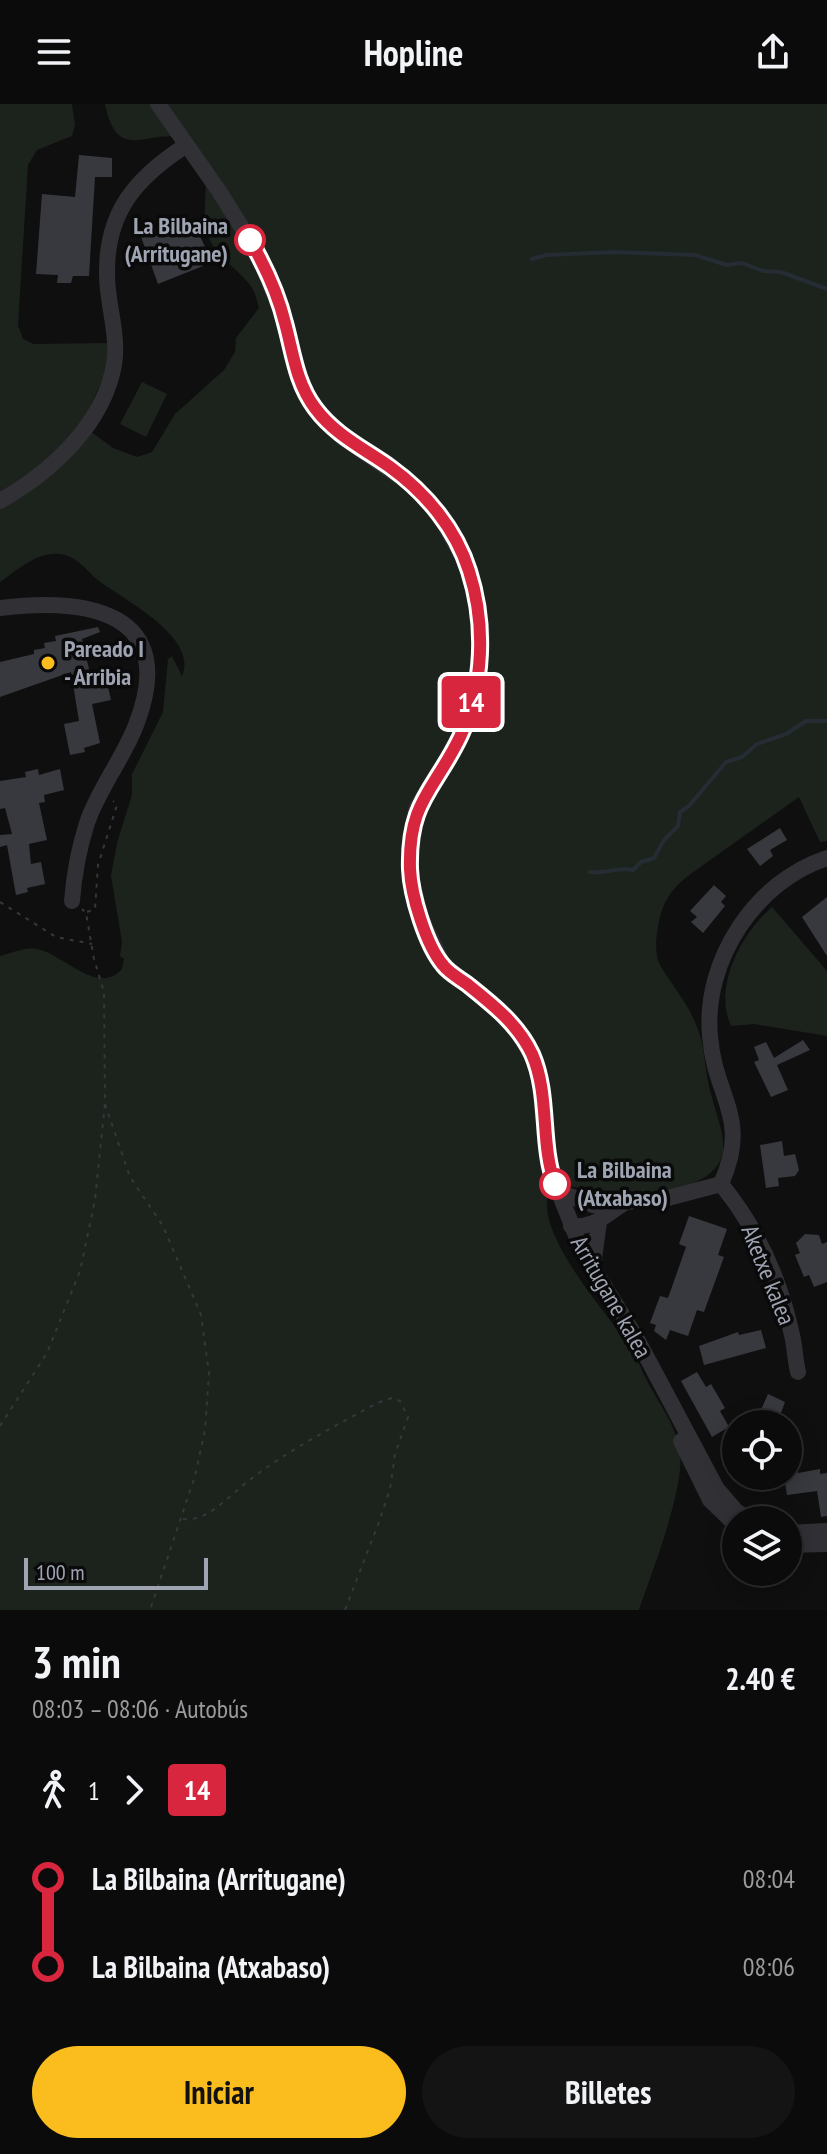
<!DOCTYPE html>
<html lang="es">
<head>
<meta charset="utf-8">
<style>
	:root { --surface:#0b0b0c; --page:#141415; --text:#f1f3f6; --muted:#9a9b9d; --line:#2b2b2d; --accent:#fabd1d }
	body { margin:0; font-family:"PT Sans Narrow",sans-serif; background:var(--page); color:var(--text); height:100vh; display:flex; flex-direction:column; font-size:30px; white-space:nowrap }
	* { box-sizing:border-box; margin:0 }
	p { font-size:26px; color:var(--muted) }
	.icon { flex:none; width:44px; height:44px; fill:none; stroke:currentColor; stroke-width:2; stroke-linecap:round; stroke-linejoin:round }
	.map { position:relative; height:1506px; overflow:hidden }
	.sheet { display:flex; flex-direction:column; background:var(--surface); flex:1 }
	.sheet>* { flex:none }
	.badge { padding:0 16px; border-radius:6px; font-size:28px; line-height:52px }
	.controls { position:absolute; left:722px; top:1306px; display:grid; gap:16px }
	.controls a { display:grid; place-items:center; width:80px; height:80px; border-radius:50%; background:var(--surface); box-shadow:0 4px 20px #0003,0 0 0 2px var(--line); font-size:40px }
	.scale { position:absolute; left:24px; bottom:20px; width:184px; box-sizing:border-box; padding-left:8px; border:4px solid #9fa4b2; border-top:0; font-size:22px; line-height:28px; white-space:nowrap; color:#9fa4b2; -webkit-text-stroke:6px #0a0a0b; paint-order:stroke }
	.map>.badge { position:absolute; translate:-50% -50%; box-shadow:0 0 0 4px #fff }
	.legs { display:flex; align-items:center; gap:12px; height:88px; padding:0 32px; font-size:26px }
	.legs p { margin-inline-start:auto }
	.head { display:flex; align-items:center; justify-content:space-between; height:136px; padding:0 32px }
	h1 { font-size:44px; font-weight:700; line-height:60px }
	.primary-button { display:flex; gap:16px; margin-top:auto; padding:16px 32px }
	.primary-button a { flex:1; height:92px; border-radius:48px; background:var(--accent); color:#111; font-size:32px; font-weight:700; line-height:92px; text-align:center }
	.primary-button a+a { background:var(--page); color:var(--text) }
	ul { padding:0 32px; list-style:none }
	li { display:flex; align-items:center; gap:28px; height:88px; font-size:30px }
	li i { display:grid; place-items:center; width:12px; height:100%; margin:0 10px; background:currentColor }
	li i::after { content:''; width:20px; height:20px; margin:-10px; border:6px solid; border-radius:50%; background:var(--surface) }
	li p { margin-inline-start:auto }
	li:first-child i { background:linear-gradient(#0000 50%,currentColor 0) }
	li:last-child i { background:linear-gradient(currentColor 50%,#0000 0) }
	header { display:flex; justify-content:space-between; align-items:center; height:104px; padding:0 32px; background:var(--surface); font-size:36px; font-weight:700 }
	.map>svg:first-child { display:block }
	.green { fill:#1b231c }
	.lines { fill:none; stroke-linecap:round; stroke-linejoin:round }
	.stream { stroke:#252c34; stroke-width:4 }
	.building { fill:#38393e }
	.path { stroke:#36373c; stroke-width:2; stroke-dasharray:4 6; stroke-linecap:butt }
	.minor { stroke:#303035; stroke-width:16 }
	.line-1-casing { stroke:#fff; stroke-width:18 }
	.line-1 { stroke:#d7263d; stroke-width:12 }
	.stop-1-dot { fill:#fff; stroke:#d7263d; stroke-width:4 }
	.poi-dot { fill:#fabd1d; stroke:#0a0a0b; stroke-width:3 }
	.labels { text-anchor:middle; stroke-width:7; stroke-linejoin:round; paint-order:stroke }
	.stop-label { font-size:24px; font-weight:bold; fill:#9fa4b2; stroke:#0a0a0b; text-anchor:end }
	.poi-label { font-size:24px; font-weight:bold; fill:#9fa4b2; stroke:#0a0a0b; text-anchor:start }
	.street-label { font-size:24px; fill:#9fa4b2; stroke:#0a0a0b }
</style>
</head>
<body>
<header><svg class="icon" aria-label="menu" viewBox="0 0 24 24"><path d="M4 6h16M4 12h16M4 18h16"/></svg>Hopline<svg class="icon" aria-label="share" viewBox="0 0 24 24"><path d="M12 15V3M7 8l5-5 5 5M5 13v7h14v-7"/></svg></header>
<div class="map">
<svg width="827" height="1506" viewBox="0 0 827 1506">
	<rect width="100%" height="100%" fill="#0f0f10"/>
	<path class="green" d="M0,0H72L75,21L72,32L37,46L28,61L18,221L23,235L34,240L110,239V258L82,321L113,344L137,353L152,348L175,310L224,266L235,248L236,234L259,204C257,197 255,187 250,181C236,163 213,151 207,128C200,100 214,68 197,42C158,11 119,70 105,0H827V737L820,738L799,693L692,769C681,777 669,788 664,801C658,815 652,847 660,861C671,880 686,897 695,918C706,941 704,966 711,990C721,1030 741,1060 689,1081C670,1090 638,1092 617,1091C593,1090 574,1078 551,1084C528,1124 609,1211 630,1243C637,1253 641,1265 646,1275C658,1298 676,1321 680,1347C685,1384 652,1468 639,1506H0V852C12,849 25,843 37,845C62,849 98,893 122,865L124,855L120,852L122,838L111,772L117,739L132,691V670L163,608L168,555L172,552L182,572C199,533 124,496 99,477C86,467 78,452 60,450C38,447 17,466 0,478Z
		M142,278L167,290L146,333L120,320Z
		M772,803L827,867V932L754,920L731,922C713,883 741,830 772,803Z"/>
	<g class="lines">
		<path class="stream" d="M532,155L546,151L615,148L695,151L727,161L742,159L763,167L781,168L827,185
			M590,768C605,770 618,763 633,766L641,758L654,754L664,736L678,722L680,708L689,702L726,658L742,653L757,640L786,630L806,617H827"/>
	</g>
	<path class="building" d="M79,51L112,54V73H95L89,172H73L71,179H57L58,171L36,170L42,90L75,93Z
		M183,112L191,132L198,128L206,145L196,148L203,162L158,180L140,130Z
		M98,523L100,528L82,535L92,578L106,574L111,596L92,600L100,639L84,644L85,648L70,651L64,620L79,617L71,568L0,593V558L34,550V546L45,544L44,539L56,537L55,532Z
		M38,665L39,671L60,665L64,686L44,691L45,698L39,699L47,736L29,740L31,760L41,758L45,780L27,784L28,788L16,791L7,741L0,743V731L12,730L5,704L0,705V677L26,673L25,668Z
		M780,724L787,736L770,746L773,752L760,762L747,745Z
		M714,781L726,792L721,798L725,802L703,829L691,818L697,813L690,807Z
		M827,793V852L802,813Z
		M803,936L810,946L777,961L788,986L771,993L754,958L759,956L754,943L766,938L774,954Z
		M782,1037L784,1052L795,1050L799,1066L795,1072L778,1074L779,1082L766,1084L760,1041Z
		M689,1112L727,1125L718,1151L724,1153L704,1208L697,1206L688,1232L670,1226L666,1236L654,1227L656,1221L650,1219L660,1192L668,1194L686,1143L679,1140Z
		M805,1130L819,1131L822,1140L827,1138V1178L814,1183L809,1171L804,1173L795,1151L800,1149L796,1139Z
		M761,1226L766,1244L704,1261L699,1242L738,1228L739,1231Z
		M697,1268L706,1283L711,1280L725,1304L720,1307L729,1323L712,1333L681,1277Z
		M768,1290L785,1298L777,1320H751L755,1305L760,1308Z
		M797,1362L798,1369L820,1365V1370L827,1369V1412L821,1413L817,1387L787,1391L784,1372H788V1363Z"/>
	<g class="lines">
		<path class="path" d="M0,798L56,833L92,840
			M87,808L95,805L98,761L117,701L113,697
			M105,1000L130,1073L163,1122L201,1211L209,1269L205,1326L195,1372L150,1506
			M0,1322L47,1249L80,1167L95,1096L105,999L104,888L94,855L86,809L82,805
			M183,1415C205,1418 224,1397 241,1383C282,1349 330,1325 377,1299L392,1294L400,1297L408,1313L395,1350L390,1385L379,1418L345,1506"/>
		<path class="minor" d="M158,0L219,87L257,148L285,217L303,285L314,303L343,334L416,384L436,405L469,465L479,504L482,532L479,563L461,632L417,703L411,729L410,768L420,812L444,862L508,915L531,949L540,971L548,1061L581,1144L637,1235L717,1385L736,1407L751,1416
			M0,397C51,368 103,321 114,261C119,230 107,201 107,170C106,108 136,74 185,42
			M0,504C88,493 180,508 136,621C123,655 99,684 87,719C79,744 74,771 72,797
			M721,1080C757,1124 780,1175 792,1231C795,1243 795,1256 798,1268
			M557,1087L593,1101L668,1094L721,1080C751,1012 715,996 710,932C703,856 756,777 827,754
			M571,1122C597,1124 605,1110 626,1098
			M593,1162L599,1118
			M681,1337L710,1396L736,1421
			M788,1429L827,1427
			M788,1441L827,1440"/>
	</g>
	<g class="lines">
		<g class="line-1-casing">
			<path id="line-1" d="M250,136C265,162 278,190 285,219C293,248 296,279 315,304C335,331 363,344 390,363C426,389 456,425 469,467C486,520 484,582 460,633C434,687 408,697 410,765C411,791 426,841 443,861C449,869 459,874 467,880C492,900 518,920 532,950C550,991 540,1039 555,1080"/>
		</g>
		<use href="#line-1" class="line-1"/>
	</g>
	<g class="stop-1-dot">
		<circle cx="250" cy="136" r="14"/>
		<circle cx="555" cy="1080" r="14"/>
	</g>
	<circle class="poi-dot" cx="48" cy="559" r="8"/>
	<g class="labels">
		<g class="stop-label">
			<text x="228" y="130">La Bilbaina<tspan x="228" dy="28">(Arritugane)</tspan></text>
			<text x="577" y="1074" text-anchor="start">La Bilbaina<tspan x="577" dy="28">(Atxabaso)</tspan></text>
		</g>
		<g class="poi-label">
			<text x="64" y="553">Pareado I<tspan x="64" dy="28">- Arribia</tspan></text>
		</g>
		<g class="street-label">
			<text transform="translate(768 1171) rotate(68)" y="8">Aketxe kalea</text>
			<text transform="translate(611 1193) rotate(60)" y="8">Arritugane kalea</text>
		</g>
	</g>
</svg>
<div class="controls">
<a><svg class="icon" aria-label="locate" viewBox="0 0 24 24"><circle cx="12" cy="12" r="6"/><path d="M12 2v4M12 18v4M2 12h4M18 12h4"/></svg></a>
<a><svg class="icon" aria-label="layers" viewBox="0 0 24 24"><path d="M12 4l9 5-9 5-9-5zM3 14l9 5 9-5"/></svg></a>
</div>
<div class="scale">100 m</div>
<b class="badge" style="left:471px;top:598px;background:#d7263d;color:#fff">14</b>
</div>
<section class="sheet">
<div class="head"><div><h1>3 min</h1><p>08:03 – 08:06 · Autobús</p></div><b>2.40 €</b></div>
<div class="legs"><svg class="icon" aria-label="walk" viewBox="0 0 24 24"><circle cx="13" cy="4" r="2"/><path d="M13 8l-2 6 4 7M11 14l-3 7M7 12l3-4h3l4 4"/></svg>1<svg class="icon" aria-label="forward" viewBox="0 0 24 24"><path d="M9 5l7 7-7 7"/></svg><b class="badge" style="background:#d7263d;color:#fff">14</b></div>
<ul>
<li><i style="color:#d7263d"></i><b>La Bilbaina (Arritugane)</b><p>08:04</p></li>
<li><i style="color:#d7263d"></i><b>La Bilbaina (Atxabaso)</b><p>08:06</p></li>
</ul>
<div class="primary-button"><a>Iniciar</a><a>Billetes</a></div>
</section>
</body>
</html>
